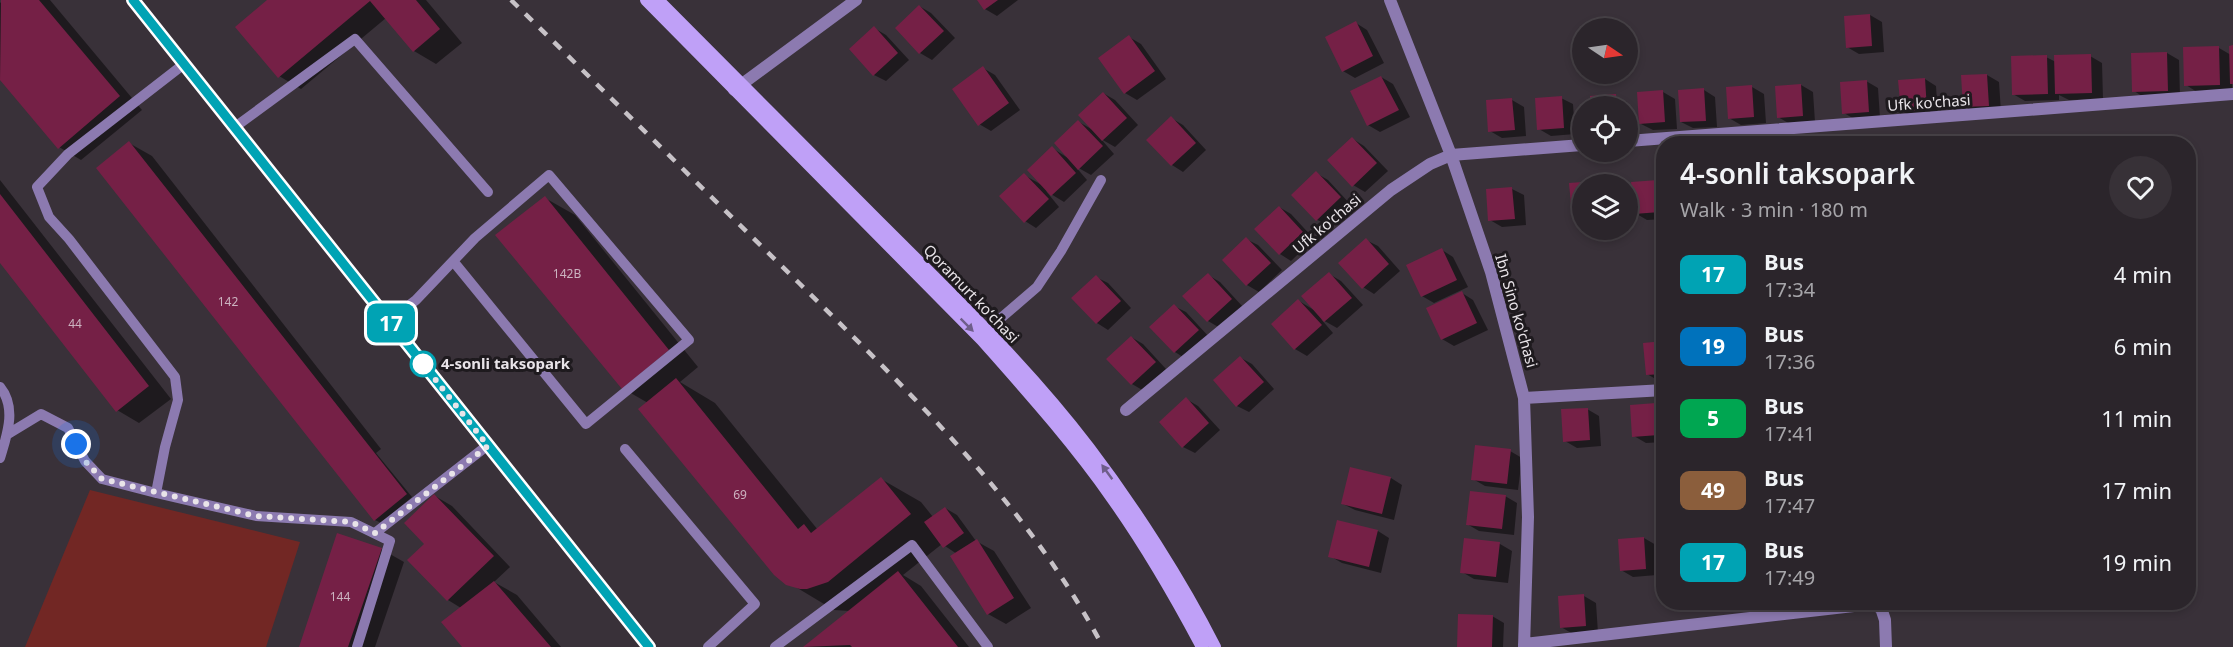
<!DOCTYPE html>
<html lang="en">
<head>
<meta charset="utf-8">
<style>
	:root { --surface:#2b252b; --page:#373137; --text:#f1f3f6; --muted:#a6a5a9; --line:#474247 }
	body { margin:0; font-family:"Noto Sans",sans-serif; background:var(--page); color:var(--text); height:100vh; display:flex; flex-direction:column; font-size:22px; white-space:nowrap }
	* { box-sizing:border-box; margin:0 }
	p { font-size:20px; color:var(--muted) }
	.icon { flex:none; width:33px; height:33px; fill:none; stroke:currentColor; stroke-width:2; stroke-linecap:round; stroke-linejoin:round }
	.map { position:relative; flex:1; overflow:hidden }
	.panel { position:absolute; left:1656px; top:136px; width:540px; height:474px; display:flex; flex-direction:column; background:var(--surface); border-radius:24px; box-shadow:0 3px 9px #0003,0 0 0 2px var(--line) }
	.panel>* { flex:none }
	.badge { padding:0 12px; border-radius:9px; font-size:21px; line-height:39px }
	.needle { width:39px; rotate:103deg }
	.buttons { position:absolute; left:1572px; top:18px; display:grid; gap:12px }
	.buttons a { display:grid; place-items:center; width:66px; height:66px; border-radius:50%; background:var(--surface); box-shadow:0 3px 9px #0003,0 0 0 2px var(--line); font-size:30px }
	.you { position:absolute; width:30px; height:30px; margin:-15px; border:4px solid #fff; border-radius:50%; background:#1a73e8; box-shadow:0 0 0 9px #1a73e833 }
	.map>.badge { position:absolute; translate:-50% -50%; box-shadow:0 0 0 3px #fff }
	.round { display:grid; place-items:center; flex:none; width:63px; height:63px; border-radius:32px; background:var(--page) }
	.headline { display:flex; align-items:center; justify-content:space-between; height:102px; padding:0 24px }
	h1 { font-size:28px; font-weight:600; line-height:45px }
	ul { padding:0; list-style:none }
	li { display:flex; align-items:center; gap:18px; height:72px; padding:0 24px }
	li div { flex:1 }
	li b { display:block; font-size:22px }
	li em { font-style:normal }
	li .badge { min-width:66px; font-weight:700; text-align:center }
	.map>svg:first-child { display:block }
	.green { fill:#722724 }
	.shadow { fill:#0007 }
	.building { fill:#752046 }
	.lines { fill:none; stroke-linecap:round; stroke-linejoin:round }
	.lane { stroke:#8c7ab0; stroke-width:10 }
	.street { stroke:#8c7ab0; stroke-width:12 }
	.secondary { stroke:#bfa0f7; stroke-width:12 }
	.rail { stroke:#c7c2c7; stroke-width:4.5; stroke-dasharray:10 10; stroke-linecap:butt }
	.oneway { fill:#6e5d8a }
	.line-casing { stroke:#fff; stroke-width:14 }
	.line { stroke:#00a3b4; stroke-width:9 }
	.walk { stroke:#e9e4e9; stroke-width:6; stroke-dasharray:0 10.8 }
	.stop-dot { fill:#fff; stroke:#00a3b4; stroke-width:3 }
	.labels { text-anchor:middle; stroke-width:6; stroke-linejoin:round; paint-order:stroke }
	.number-label { font-size:12px; fill:#ccb3c0 }
	.street-label { font-size:15px; fill:#e9e4e9; stroke:#1e1a1e }
	.stop-label { font-size:15px; font-weight:bold; fill:#e9e4e9; stroke:#1e1a1e; text-anchor:start }
</style>
</head>
<body>
<div class="map">
<svg width="2233" height="647" viewBox="0 0 2233 647">
	<rect width="100%" height="100%" fill="#393139"/>
	<path class="green" d="M90,490L300,542L266,647H25Z"/>
	<path class="shadow" d="M4,0H50L142,110L81,160L59,147L0,78V3Z
		M270,0H426L462,43L436,64L414,51L386,18L301,89L279,76Z
		M979,0H1018L997,16L985,9Z
		M919,6L931,13L955,38L932,60L920,53Z
		M1870,15L1882,22L1884,52L1859,54L1847,47Z
		M1356,23L1367,30L1384,63L1355,78L1343,71Z
		M874,28L886,35L909,60L886,81L874,75Z
		M1129,37L1141,44L1166,79L1137,100L1125,93Z
		M2233,47L2232,91L2197,92L2186,85L2219,48L2231,55Z
		M2167,53L2179,60L2180,97L2145,98L2134,91Z
		M2090,56L2102,63L2103,99L2069,100L2059,95V100L2025,101L2013,94L2046,57L2056,62Z
		M983,68L995,75L1020,110L991,131L979,124Z
		M1987,75L1999,82L2001,112L1976,113L1965,106Z
		M1381,77L1393,84L1410,117L1380,132L1368,125Z
		M1925,79L1936,86L1938,116L1914,118L1902,111Z
		M1866,81L1878,88L1880,118L1856,120L1844,113Z
		M1801,85L1813,92L1815,122L1790,124L1778,117Z
		M1752,87L1764,94L1766,123L1741,125L1729,118Z
		M1704,90L1715,97L1717,127L1693,128L1681,122Z
		M1663,92L1675,99L1677,129L1653,130L1641,124Z
		M1103,93L1115,100L1138,125L1115,147L1101,139L1114,154L1091,175L1075,166L1087,180L1064,202L1046,191L1059,207L1036,228L1025,221L1024,175L1042,185L1052,148L1068,158L1079,122L1093,130Z
		M1616,96L1627,102L1630,132H1628V106H1592L1591,97Z
		M1561,98L1573,104L1575,134L1551,136L1539,129Z
		M1512,100L1524,107L1526,136L1502,138L1490,131Z
		M1171,118L1183,125L1206,150L1183,172L1172,165Z
		M1353,139L1364,146L1388,171L1365,192L1353,185Z
		M129,143L152,156L381,449L376,453L412,497L381,523L375,520Z
		M1316,173L1328,180L1351,205L1328,226L1316,219Z
		M0,180L171,399L139,423L117,410L0,261Z
		M1596,182L1599,184H1582V219L1573,214L1571,184Z
		M1658,182L1664,185V219L1647,220L1635,213Z
		M1512,189L1524,195L1526,225L1502,227L1490,220Z
		M545,198L575,215L698,367L680,382L715,403L818,530L881,479L921,502L933,517L945,508L957,515L976,541L994,551L1031,608L1006,624L988,614L957,554L942,544L903,575L921,586L969,647H805L850,611L834,610L794,586L648,403L622,388Z
		M1279,207L1291,214L1314,239L1291,261L1280,254Z
		M1246,239L1258,245L1282,270L1259,292L1247,285L1224,260Z
		M1366,240L1378,246L1400,271L1374,294L1363,287Z
		M1442,250L1453,257L1468,287L1434,303L1422,296Z
		M1329,274L1341,281L1363,305L1337,328L1321,319L1333,333L1307,356L1295,349L1273,324L1299,301L1314,310Z
		M1208,275L1220,282L1243,307L1220,328L1208,321L1185,296Z
		M1096,277L1108,283L1131,308L1108,330L1097,323Z
		M1462,293L1473,300L1488,330L1454,346L1442,339Z
		M1174,306L1186,312L1210,338L1186,359L1175,352Z
		M1131,337L1143,344L1166,369L1144,391L1132,384Z
		M1664,343V381H1659L1647,374Z
		M1241,358L1252,364L1274,389L1249,412L1237,406Z
		M1186,399L1198,406L1220,430L1195,453L1183,447Z
		M1656,405L1664,409V442L1646,443L1634,436Z
		M1587,409L1599,416L1601,446L1577,448L1565,441Z
		M1510,451L1522,458L1518,490L1485,486L1473,479Z
		M1391,478L1402,485L1394,520L1355,510L1343,504Z
		M435,496L452,506L510,567L494,582L517,595L561,647H464L461,608L448,600L409,560L426,544Z
		M1505,496L1517,503L1514,535L1479,531L1467,524Z
		M1378,531L1389,538L1381,573L1342,563L1330,556Z
		M1644,538L1656,545L1657,575L1633,577L1621,570Z
		M1466,540L1500,544L1512,551L1508,583L1474,579L1462,572Z
		M381,549L404,562L375,647H300Z
		M1584,596L1596,603L1598,633L1573,634L1561,627Z
		M1492,616L1504,623L1503,647H1459Z"/>
	<path class="building" d="M1,0H39L120,96L58,149L0,80Z
		M267,0H416L440,29L413,52L370,1L278,78L235,27Z
		M977,0H998L984,10Z
		M919,5L944,31L919,54L895,28Z
		M1870,14L1872,46L1846,48L1844,16Z
		M1356,21L1373,56L1342,72L1325,37Z
		M874,26L898,53L873,76L849,49Z
		M1129,35L1155,71L1124,94L1098,58Z
		M2233,45V84H2230L2229,46Z
		M2219,46L2220,85L2184,86L2183,47Z
		M2167,52L2168,91L2132,92L2131,53Z
		M2091,54L2092,93L2055,94L2054,55Z
		M2047,55L2048,94L2012,95L2011,56Z
		M983,66L1009,103L978,126L952,89Z
		M1987,74L1989,106L1963,107L1961,75Z
		M1381,76L1399,110L1367,126L1350,91Z
		M1925,78L1927,110L1901,112L1898,80Z
		M1867,80L1869,112L1842,114L1840,82Z
		M1801,84L1803,116L1777,118L1775,86Z
		M1752,85L1754,117L1728,119L1726,87Z
		M1704,88L1706,121L1680,122L1678,90Z
		M1663,90L1665,122L1639,124L1637,92Z
		M1103,92L1127,118L1102,141L1078,115Z
		M1616,94L1617,106H1590V96Z
		M1562,96L1564,128L1537,130L1535,98Z
		M1512,98L1515,130L1488,132L1486,100Z
		M1171,116L1196,143L1171,166L1146,140Z
		M1078,120L1103,146L1078,170L1054,143Z
		M1352,137L1377,163L1352,187L1327,160Z
		M129,141L407,494L374,521L96,168Z
		M1052,146L1076,173L1051,196L1027,170Z
		M1316,171L1341,197L1316,221L1291,195Z
		M1024,173L1049,199L1024,223L999,196Z
		M1658,180L1660,212L1634,214L1631,182Z
		M1596,181V184H1582V214L1572,215L1569,183Z
		M1512,187L1515,219L1488,221L1486,189Z
		M0,194L149,386L116,412L0,263Z
		M545,196L669,350L622,389L495,235Z
		M1279,206L1303,232L1279,255L1254,229Z
		M1246,237L1271,263L1246,286L1222,260Z
		M1366,238L1389,264L1362,289L1338,263Z
		M1442,248L1457,280L1421,297L1406,265Z
		M1329,272L1352,298L1324,322L1301,296Z
		M1208,273L1232,299L1207,322L1182,296Z
		M1096,275L1121,301L1096,324L1071,298Z
		M1462,291L1477,323L1441,340L1426,308Z
		M1298,299L1322,325L1294,350L1271,324Z
		M1174,304L1199,330L1174,353L1149,327Z
		M1131,336L1156,362L1131,385L1106,359Z
		M1664,341V374L1646,375L1643,343Z
		M1240,356L1264,382L1236,407L1213,380Z
		M676,378L798,529L804,524L811,533L881,477L911,514L828,582L807,589H800L786,585L774,575L638,409Z
		M1186,397L1209,423L1182,448L1159,422Z
		M1656,403L1659,435L1632,437L1630,405Z
		M1588,408L1590,440L1563,442L1561,409Z
		M1475,445L1511,449L1507,484L1471,480Z
		M1350,467L1391,477L1382,514L1341,504Z
		M1470,491L1506,495L1502,529L1466,525Z
		M434,494L494,556L447,601L407,560L424,544L404,523Z
		M945,507L964,533L943,548L924,522Z
		M1337,520L1378,530L1369,567L1328,557Z
		M337,533L382,548L348,647H299Z
		M1664,536V568L1660,569L1658,537Z
		M1644,537L1646,569L1620,571L1618,539Z
		M1464,538L1500,542L1496,577L1460,573Z
		M977,539L1014,598L987,615L950,556Z
		M898,571L958,647H852L850,645L803,647Z
		M494,581L551,647H462L441,622Z
		M1584,594L1586,626L1560,628L1558,596Z
		M1458,614L1493,615L1492,647H1457Z"/>
	<g class="lines">
		<path class="lane" d="M235,127L355,39L488,192
			M389,321L416,300L475,238L549,175L689,340L586,424L453,261
			M987,330L1037,287L1061,251L1101,180
			M0,387C17,408 7,435 0,458
			M8,434L41,414L68,428L85,461L102,479L156,493L165,447L178,400L175,377L69,239L49,217L37,187L68,154L184,64
			M625,449L755,604L708,647
			M156,493L256,516L351,522L390,541L357,647
			M375,533L488,445
			M775,647L912,545L988,647"/>
		<path class="street" d="M1390,0L1451,155L1491,272L1524,398L1528,517L1524,647
			M734,90L856,0
			M1628,141L2233,94
			M1524,398L1664,390
			M1126,410L1391,190L1430,164L1451,155L1582,145
			M1524,644L1871,604L1881,608L1885,620L1886,647"/>
		<path class="secondary" d="M133,0L649,647
			M646,0L982,340C1027,391 1073,442 1112,498C1146,546 1175,596 1202,647
			M658,0C731,73 803,146 876,219C949,292 1026,365 1089,448C1134,507 1181,580 1215,647"/>
		<path class="rail" d="M511,0C607,94 703,189 799,283C911,394 1029,506 1103,647"/>
	</g>
	<defs><path id="oneway-solid" d="M-6-.8H1V-3.2L6.5 0L1 3.2V.8H-6Z" transform="scale(1.5)"/></defs>
	<g class="oneway">
		<use href="#oneway-solid" transform="translate(967 325) rotate(45)"/>
		<use href="#oneway-solid" transform="translate(1107 472) rotate(-126)"/>
	</g>
	<g class="lines">
		<g class="line-casing">
			<path id="line" d="M133,0L649,647"/>
		</g>
		<use href="#line" class="line"/>
		<path class="walk" d="M76,444L85,461L102,479L256,516L351,522L375,533L488,446L423,364"/>
	</g>
	<circle class="stop-dot" cx="423" cy="364" r="12"/>
	<g class="labels">
		<g class="number-label">
			<text x="567" y="278">142B</text>
			<text x="228" y="306">142</text>
			<text x="75" y="328">44</text>
			<text x="740" y="499">69</text>
			<text x="340" y="601">144</text>
		</g>
		<g class="street-label">
			<text transform="translate(1929 103) rotate(-4)" y="5">Ufk ko'chasi</text>
			<text transform="translate(1327 224) rotate(-40)" y="5">Ufk ko'chasi</text>
			<text transform="translate(971 294) rotate(46)" y="5">Qoramurt koʻchasi</text>
			<text transform="translate(1516 311) rotate(74)" y="5">Ibn Sino ko'chasi</text>
		</g>
		<g class="stop-label">
			<text x="441" y="369">4-sonli taksopark</text>
		</g>
	</g>
</svg>
<div class="buttons">
<a><svg class="needle" viewBox="-14 -14 28 28"><path d="M0-13l5 13h-10z" fill="#e53935"/><path d="M0 13l5-13h-10z" fill="#a6a5a9"/></svg></a>
<a><svg class="icon" aria-label="locate" viewBox="0 0 24 24"><circle cx="12" cy="12" r="6"/><path d="M12 2v4M12 18v4M2 12h4M18 12h4"/></svg></a>
<a><svg class="icon" aria-label="layers" viewBox="0 0 24 24"><path d="M12 4l9 5-9 5-9-5zM3 14l9 5 9-5"/></svg></a>
</div>
<div class="you" style="left:76px;top:444px"></div>
<b class="badge" style="left:391px;top:323px;background:#00a3b4;color:#fff">17</b>
<section class="panel">
<div class="headline"><div><h1>4-sonli taksopark</h1><p>Walk · 3 min · 180 m</p></div><a class="round"><svg class="icon" aria-label="heart" viewBox="0 0 24 24"><path d="M12 20l-8-8c-3-5 5-10 8-4 3-6 11-1 8 4z"/></svg></a></div>
<ul>
<li><span class="badge" style="background:#00a3b4;color:#fff">17</span><div><b>Bus</b><p>17:34</p></div><em>4 min</em></li>
<li><span class="badge" style="background:#0072bc;color:#fff">19</span><div><b>Bus</b><p>17:36</p></div><em>6 min</em></li>
<li><span class="badge" style="background:#00a651;color:#fff">5</span><div><b>Bus</b><p>17:41</p></div><em>11 min</em></li>
<li><span class="badge" style="background:#8b5e3c;color:#fff">49</span><div><b>Bus</b><p>17:47</p></div><em>17 min</em></li>
<li><span class="badge" style="background:#00a3b4;color:#fff">17</span><div><b>Bus</b><p>17:49</p></div><em>19 min</em></li>
</ul>
</section>
</div>
</body>
</html>
